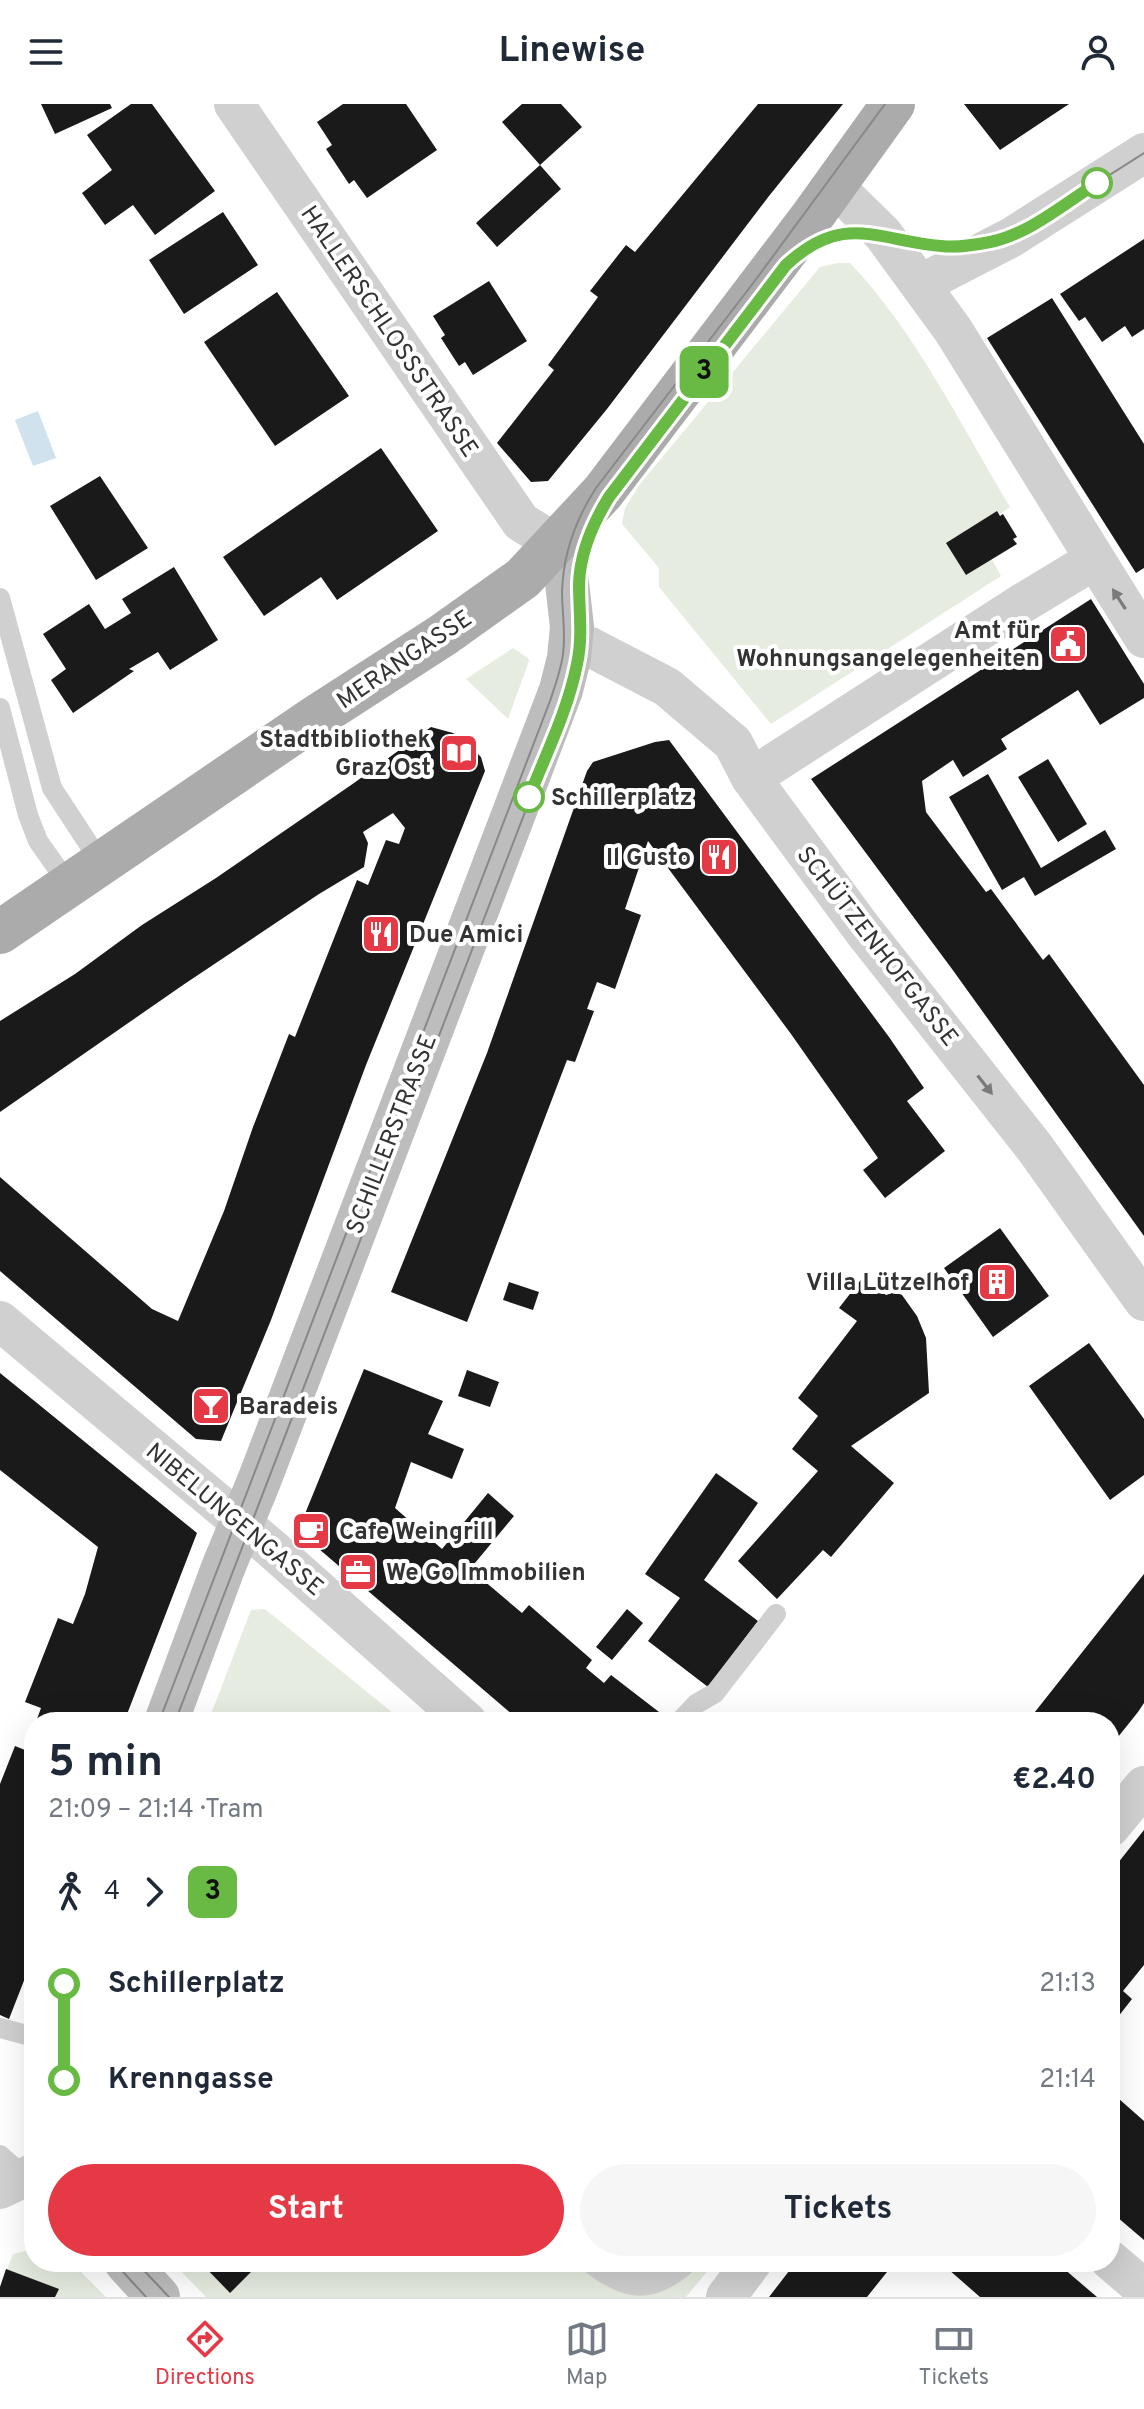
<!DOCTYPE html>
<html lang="en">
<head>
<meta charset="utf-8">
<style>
	:root { --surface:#fff; --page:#f6f6f7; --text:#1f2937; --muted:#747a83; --line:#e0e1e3; --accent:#e63946 }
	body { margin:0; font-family:Overpass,sans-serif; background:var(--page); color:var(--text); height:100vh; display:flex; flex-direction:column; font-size:30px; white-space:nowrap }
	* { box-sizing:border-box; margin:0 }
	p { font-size:26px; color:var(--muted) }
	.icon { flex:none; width:44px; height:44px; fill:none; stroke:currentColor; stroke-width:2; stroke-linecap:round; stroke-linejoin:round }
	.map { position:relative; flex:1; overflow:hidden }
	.sheet { position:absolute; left:24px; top:1608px; width:1096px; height:560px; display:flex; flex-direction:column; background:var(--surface); border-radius:32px; box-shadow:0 8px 32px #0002 }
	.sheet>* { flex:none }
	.badge { padding:0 16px; border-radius:12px; font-size:28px; line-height:52px }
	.map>.badge { position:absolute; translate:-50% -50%; box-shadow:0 0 0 4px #fff }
	.legs { display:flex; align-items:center; gap:12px; height:88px; padding:0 24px; font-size:26px }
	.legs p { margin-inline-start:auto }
	.overview { display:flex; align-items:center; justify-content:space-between; height:136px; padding:0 24px }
	h1 { font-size:44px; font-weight:700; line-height:60px }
	.button { display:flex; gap:16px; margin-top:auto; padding:16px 24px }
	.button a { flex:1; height:92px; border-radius:48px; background:var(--accent); color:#fff; font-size:32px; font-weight:700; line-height:92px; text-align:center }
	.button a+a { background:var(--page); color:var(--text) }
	ul { padding:0 24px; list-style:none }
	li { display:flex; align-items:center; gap:28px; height:96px; font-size:30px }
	li i { display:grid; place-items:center; width:12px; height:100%; margin:0 10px; background:currentColor }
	li i::after { content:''; width:20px; height:20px; margin:-10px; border:6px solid; border-radius:50%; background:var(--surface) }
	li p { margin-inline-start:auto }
	li:first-child i { background:linear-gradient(#0000 50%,currentColor 0) }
	li:last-child i { background:linear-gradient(currentColor 50%,#0000 0) }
	header { display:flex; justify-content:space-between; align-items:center; height:104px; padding:0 24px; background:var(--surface); font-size:36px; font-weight:700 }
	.tabs { display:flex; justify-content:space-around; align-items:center; height:112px; border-top:2px solid var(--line); background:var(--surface); font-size:22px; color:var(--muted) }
	.tabs a { display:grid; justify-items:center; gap:4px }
	.tabs .current { color:var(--accent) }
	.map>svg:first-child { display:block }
	.green { fill:#e6ecdf }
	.water { fill:#cfe2ee }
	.building { fill:#1a1a1a }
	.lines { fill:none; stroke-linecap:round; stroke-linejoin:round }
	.service { stroke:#d0d0d0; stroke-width:20 }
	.pedestrian { stroke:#d0d0d0; stroke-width:30 }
	.minor { stroke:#d0d0d0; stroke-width:40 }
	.secondary { stroke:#bdbdbd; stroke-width:44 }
	.primary { stroke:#ababab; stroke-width:44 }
	.tram { stroke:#888; stroke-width:2 }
	.oneway { fill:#7a7a7a }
	.line-1-casing { stroke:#fff; stroke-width:18 }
	.line-1 { stroke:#68ba45; stroke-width:12 }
	.stop-1-dot { fill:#fff; stroke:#68ba45; stroke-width:4 }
	.labels { text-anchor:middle; stroke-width:8; stroke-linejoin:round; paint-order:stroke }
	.street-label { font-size:24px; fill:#333; stroke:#fff }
	.poi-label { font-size:24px; font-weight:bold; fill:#333; stroke:#fff; text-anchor:end }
	.stop-label { font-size:24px; font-weight:bold; fill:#333; stroke:#fff; text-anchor:start }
</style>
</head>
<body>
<header><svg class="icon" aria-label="menu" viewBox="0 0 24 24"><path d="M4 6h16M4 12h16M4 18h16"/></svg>Linewise<svg class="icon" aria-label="person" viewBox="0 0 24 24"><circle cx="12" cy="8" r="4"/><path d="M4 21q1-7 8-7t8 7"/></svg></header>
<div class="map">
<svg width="1144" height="2193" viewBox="0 0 1144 2193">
	<rect width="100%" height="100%" fill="#fff"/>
	<path class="green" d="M838,159H850C915,227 962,323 1010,403L976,426L1001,472L771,620L659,483V464L622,420L625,404L640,380L820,163Z
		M513,544L528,554L529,557L508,615L466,575Z
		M265,1505L404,1618H208L251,1506Z
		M34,2145V2158H71L106,2193H0V2183L13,2150Z
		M172,2158H200L230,2189L261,2158H715L686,2193H206Z"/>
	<path class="water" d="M38,307L56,354L33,362L15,316Z"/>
	<path class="building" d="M41,0H110L112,4L55,30Z
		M131,0H152L215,87L155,131L133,101L105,121L82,89L112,66L87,31Z
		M343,0H406L437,46L367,94L354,76L349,80L326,45L332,41L317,18Z
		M522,0H561L582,23L540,61L502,18Z
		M758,0H843L769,92L607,305L548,377L531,378L497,339L554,266L548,261L598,193L590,187L626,141L635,148Z
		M964,0H1069L1000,46Z
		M540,61L561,85L497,143L476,119Z
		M223,108L258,161L184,210L149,156Z
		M1144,135V225L1132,233L1125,222L1102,238L1085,213L1079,217L1060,190Z
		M489,177L527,237L473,271L465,258L459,262L441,234L445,231L433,212Z
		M277,188L349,292L275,342L204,238Z
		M1052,194L1144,340V464L1136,469L987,234Z
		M381,344L438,427L337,496L321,473L264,512L223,453Z
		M100,372L148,444L96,476L50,402Z
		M997,407L1000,412L1003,410L1017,433L1013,435L1017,440L966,471L946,439Z
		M174,463L218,536L170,566L158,548L129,565L134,567L73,609L51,576L66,565L43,530L89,500L105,525L131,509L122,495Z
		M1091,495L1144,580V594L1100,621L1078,586L1001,635L1007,645L963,673L953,656L922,677L926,708L986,788L991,785L1043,856L1049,850L1144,981V1132L952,865L811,675Z
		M431,623L453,629L468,640L481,653L485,667L366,961L271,1216L221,1337L196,1335L0,1167V1073L152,1205L178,1217L224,1107L253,1023L289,930L295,933L357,776L368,781L386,736L399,740L405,724L393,709L363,728L368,739L364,763L319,790L183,881L0,1008V917L75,870L142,821L216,774L354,679Z
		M669,636L889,933L924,984L907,997L945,1047L885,1094L863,1066L878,1054L791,930L648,737L625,805L641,811L615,885L597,878L587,905L594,907L575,958L567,956L467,1218L391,1188L487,949L587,667L593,658L655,638Z
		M1048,655L1087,720L1058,738L1018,673Z
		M988,670L1041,764L1105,726L1116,745L1035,792L1024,773L1002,786L949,693Z
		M1000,1124L1049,1192L993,1233L944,1164Z
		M863,1173L886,1191L895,1188L902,1191L917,1212L926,1234L929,1289L851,1342L894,1379L831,1453L823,1446L777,1495L738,1457L818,1367L792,1345L818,1312L798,1294L857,1217L839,1204Z
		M509,1178L539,1188L533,1206L503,1196Z
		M1089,1239L1144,1315V1371L1110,1396L1029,1282Z
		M364,1265L443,1297L428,1330L464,1345L452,1375L411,1358L395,1404L442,1445L488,1389L514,1412L470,1465L522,1509L529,1501L592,1556L586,1564L604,1579L611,1571L672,1618H521L298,1427Z
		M467,1266L499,1278L490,1303L458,1292Z
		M0,1269L197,1429L124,1618H36L41,1604L25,1598L58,1514L73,1520L85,1490L98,1443L0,1366Z
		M716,1369L758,1399L704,1476L758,1517L708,1583L648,1537L680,1494L645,1470Z
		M1144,1470V1599L1138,1608L1110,1643V1618H1027Z
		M627,1505L643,1519L612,1556L596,1543Z
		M34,1624V1851L9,1915L0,1911V1680L15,1642L25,1646Z
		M1144,1726V1861L1123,1887L1132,1895L1110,1923V1769Z
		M1110,1987L1144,2017V2136L1110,2107Z
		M200,2158H261L230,2189Z
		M796,2158H880L877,2161L887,2168L867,2193H769Z
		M940,2158H1056L1097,2193H980Z
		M6,2165L59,2185L55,2193H0V2183Z"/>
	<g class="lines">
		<path class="service" d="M0,494L52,684L101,759
			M0,604L28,711L38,737L69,781
			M679,1618L696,1600L715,1589L776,1510
			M0,1924L34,1933
			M0,2051L25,2073"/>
		<path class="pedestrian" d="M597,2158C628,2181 649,2185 681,2158"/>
		<path class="minor" d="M234,0L521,418L542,431L562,434
			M834,82L883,130L953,226L1144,534
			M921,180L1012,133L1144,49
			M570,537L590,543L667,583L733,639L751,674L863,826L1035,1044L1144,1197
			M751,674L1021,500L1094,456
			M0,1217L271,1444L467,1618
			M1110,1723L1144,1682
			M0,2085L34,2069
			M1110,2156L1144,2185
			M726,2193L752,2158"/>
		<path class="secondary" d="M166,1618L223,1464L259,1377L561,586L569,554L572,523L562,434
			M126,2158L158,2193"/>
		<path class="primary" d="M0,828L316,613L443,531L523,474L603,388L811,114L893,0"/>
		<path class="tram" d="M159,1618L550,597C555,582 561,566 563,550C566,529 562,509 562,488C563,450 576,415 596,384L754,178L885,0
			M175,1618L570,591L580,544L579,481L582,455L591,429L604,401L786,161C813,136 846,124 883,130C903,134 924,141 944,142C967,143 990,138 1012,133L1144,49
			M114,2158L146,2193
			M136,2158L169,2193"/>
	</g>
	<defs><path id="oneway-solid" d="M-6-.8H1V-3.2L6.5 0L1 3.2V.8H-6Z" transform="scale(2)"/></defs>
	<g class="oneway">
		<use href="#oneway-solid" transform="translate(1119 495) rotate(-123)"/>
		<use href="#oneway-solid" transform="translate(985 981) rotate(52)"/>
	</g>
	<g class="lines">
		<g class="line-1-casing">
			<path id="line-1" d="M529,693C546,650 568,606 577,560C583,533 579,507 579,480C580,449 593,419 609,393L786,161C843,108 876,136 941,142C957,144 975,141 990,138C1029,130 1064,100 1097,79"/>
		</g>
		<use href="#line-1" class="line-1"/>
	</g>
	<defs>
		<g id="civic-square" transform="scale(2)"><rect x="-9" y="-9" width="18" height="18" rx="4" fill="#e63946" stroke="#fff"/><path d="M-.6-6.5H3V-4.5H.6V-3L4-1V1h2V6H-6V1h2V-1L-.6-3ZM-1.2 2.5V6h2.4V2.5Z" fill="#fff"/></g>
		<g id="library-square" transform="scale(2)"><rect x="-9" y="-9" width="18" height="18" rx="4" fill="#e63946" stroke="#fff"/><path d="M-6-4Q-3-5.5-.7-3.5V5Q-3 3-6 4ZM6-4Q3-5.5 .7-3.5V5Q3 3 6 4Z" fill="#fff"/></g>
		<g id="restaurant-square" transform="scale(2)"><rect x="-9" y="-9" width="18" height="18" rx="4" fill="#e63946" stroke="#fff"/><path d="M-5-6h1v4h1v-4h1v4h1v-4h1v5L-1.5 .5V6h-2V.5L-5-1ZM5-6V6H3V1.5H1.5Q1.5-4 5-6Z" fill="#fff"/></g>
		<g id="building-square" transform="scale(2)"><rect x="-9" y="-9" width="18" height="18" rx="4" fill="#e63946" stroke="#fff"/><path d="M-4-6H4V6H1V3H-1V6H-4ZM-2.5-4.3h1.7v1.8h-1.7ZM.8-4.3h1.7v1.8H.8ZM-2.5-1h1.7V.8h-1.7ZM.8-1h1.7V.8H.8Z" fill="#fff"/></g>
		<g id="bar-square" transform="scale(2)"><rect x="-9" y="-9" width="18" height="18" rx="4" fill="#e63946" stroke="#fff"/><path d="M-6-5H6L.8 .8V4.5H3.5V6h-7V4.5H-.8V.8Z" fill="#fff"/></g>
		<g id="cafe-square" transform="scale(2)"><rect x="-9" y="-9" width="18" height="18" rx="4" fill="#e63946" stroke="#fff"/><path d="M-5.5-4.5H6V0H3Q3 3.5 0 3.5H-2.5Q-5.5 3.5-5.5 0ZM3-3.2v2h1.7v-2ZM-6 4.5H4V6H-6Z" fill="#fff"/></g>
		<g id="office-square" transform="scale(2)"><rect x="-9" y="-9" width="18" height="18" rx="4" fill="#e63946" stroke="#fff"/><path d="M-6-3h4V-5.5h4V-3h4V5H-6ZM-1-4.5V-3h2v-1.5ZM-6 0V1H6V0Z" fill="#fff"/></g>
	</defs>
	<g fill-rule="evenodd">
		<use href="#civic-square" x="1068" y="540"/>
		<use href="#library-square" x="459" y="649"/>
		<use href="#restaurant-square" x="719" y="753"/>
		<use href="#restaurant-square" x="381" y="830"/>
		<use href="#building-square" x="997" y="1178"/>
		<use href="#bar-square" x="211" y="1302"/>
		<use href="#cafe-square" x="311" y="1427"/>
		<use href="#office-square" x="358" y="1468"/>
	</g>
	<g class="stop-1-dot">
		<circle cx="1097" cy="79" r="14"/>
		<circle cx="529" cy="693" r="14"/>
	</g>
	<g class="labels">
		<g class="street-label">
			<text transform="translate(390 227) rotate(56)" y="8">HALLERSCHLOSSSTRASSE</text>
			<text transform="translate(404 555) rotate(-34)" y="8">MERANGASSE</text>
			<text transform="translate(878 842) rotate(52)" y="8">SCHÜTZENHOFGASSE</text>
			<text transform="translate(391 1030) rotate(-69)" y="8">SCHILLERSTRASSE</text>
			<text transform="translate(235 1415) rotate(40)" y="8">NIBELUNGENGASSE</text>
		</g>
		<g class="poi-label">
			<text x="1040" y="534">Amt für<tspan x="1040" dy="28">Wohnungsangelegenheiten</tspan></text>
			<text x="431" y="643">Stadtbibliothek<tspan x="431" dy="28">Graz Ost</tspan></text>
			<text x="691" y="761">Il Gusto</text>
			<text x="409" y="838" text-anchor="start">Due Amici</text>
			<text x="969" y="1186">Villa Lützelhof</text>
			<text x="239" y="1310" text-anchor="start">Baradeis</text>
			<text x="339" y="1435" text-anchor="start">Cafe Weingrill</text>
			<text x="386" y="1476" text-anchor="start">We Go Immobilien</text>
		</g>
		<g class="stop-label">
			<text x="551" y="701">Schillerplatz</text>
		</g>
	</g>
</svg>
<b class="badge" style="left:704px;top:268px;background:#68ba45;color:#111">3</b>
<section class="sheet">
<div class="overview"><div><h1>5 min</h1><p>21:09 – 21:14 · Tram</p></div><b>€2.40</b></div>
<div class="legs"><svg class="icon" aria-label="walk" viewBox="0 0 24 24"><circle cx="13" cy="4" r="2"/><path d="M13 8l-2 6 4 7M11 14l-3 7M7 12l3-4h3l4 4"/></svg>4<svg class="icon" aria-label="forward" viewBox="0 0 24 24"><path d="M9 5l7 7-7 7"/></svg><b class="badge" style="background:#68ba45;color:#111">3</b></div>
<ul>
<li><i style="color:#68ba45"></i><b>Schillerplatz</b><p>21:13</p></li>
<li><i style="color:#68ba45"></i><b>Krenngasse</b><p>21:14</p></li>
</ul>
<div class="button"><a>Start</a><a>Tickets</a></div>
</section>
</div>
<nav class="tabs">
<a class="current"><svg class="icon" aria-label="directions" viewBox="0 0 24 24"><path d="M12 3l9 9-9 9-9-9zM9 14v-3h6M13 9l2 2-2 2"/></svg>Directions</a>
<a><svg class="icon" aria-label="map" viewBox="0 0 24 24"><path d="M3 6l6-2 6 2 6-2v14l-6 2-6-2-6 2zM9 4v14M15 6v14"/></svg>Map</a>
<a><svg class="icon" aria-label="tickets" viewBox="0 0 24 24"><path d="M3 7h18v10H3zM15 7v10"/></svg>Tickets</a>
</nav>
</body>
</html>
